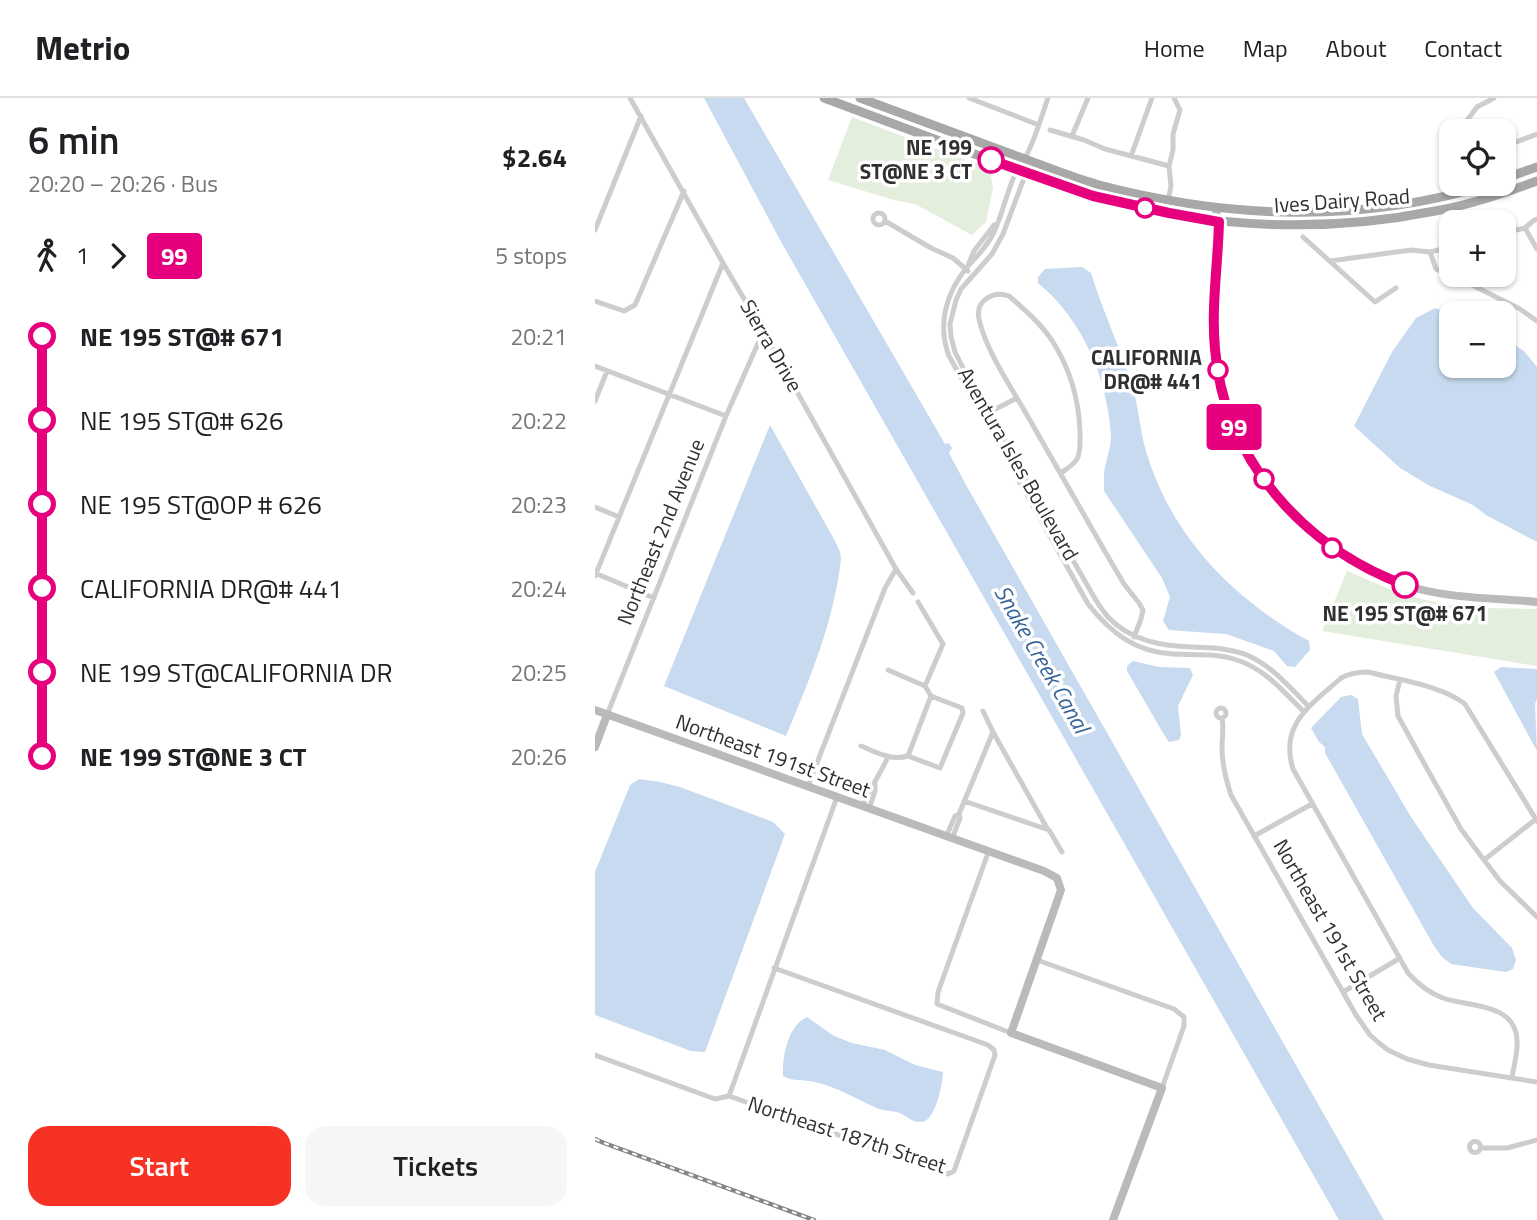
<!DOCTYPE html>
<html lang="en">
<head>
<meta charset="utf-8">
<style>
	:root { --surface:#fff; --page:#f6f6f6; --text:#202124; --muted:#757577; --line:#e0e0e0; --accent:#f53224 }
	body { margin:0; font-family:"Titillium Web",sans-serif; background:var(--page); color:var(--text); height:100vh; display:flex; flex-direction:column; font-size:26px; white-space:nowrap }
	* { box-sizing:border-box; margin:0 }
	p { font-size:23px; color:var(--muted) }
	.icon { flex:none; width:38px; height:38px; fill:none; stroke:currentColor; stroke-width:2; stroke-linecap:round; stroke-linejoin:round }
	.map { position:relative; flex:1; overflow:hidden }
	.side { display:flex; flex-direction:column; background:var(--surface); width:595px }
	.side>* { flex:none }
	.badge { padding:0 14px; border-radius:5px; font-size:24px; line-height:46px }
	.fabs { position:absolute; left:844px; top:21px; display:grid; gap:14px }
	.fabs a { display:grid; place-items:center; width:77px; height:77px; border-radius:14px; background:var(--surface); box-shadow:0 2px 5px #0004; font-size:35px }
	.map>.badge { position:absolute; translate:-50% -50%; box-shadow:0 0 0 4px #fff }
	.legs { display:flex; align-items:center; gap:10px; height:77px; padding:0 28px; font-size:23px }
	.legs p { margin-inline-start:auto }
	.overview { display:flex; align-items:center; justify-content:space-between; height:119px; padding:0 28px }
	h1 { font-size:38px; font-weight:600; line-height:52px }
	.button { display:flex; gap:14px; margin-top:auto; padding:14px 28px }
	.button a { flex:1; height:80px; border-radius:21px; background:var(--accent); color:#fff; font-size:28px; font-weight:600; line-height:80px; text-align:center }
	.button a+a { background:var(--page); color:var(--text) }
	ul { padding:0 28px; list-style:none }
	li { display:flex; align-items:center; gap:24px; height:84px; font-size:26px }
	li i { display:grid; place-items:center; width:10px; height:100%; margin:0 9px; background:currentColor }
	li i::after { content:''; width:18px; height:18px; margin:-9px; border:5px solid; border-radius:50%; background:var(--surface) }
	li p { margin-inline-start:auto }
	li:first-child i { background:linear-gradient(#0000 50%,currentColor 0) }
	li:last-child i { background:linear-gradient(currentColor 50%,#0000 0) }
	header { display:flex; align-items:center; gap:42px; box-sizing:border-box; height:98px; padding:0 35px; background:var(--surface); border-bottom:2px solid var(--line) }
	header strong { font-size:33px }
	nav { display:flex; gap:38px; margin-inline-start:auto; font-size:24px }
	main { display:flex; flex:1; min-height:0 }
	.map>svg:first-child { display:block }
	.green { fill:#e4eedd }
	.water { fill:#c7daef }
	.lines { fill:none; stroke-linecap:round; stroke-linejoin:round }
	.street { stroke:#cdcdcd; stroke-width:5 }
	.secondary { stroke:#bababa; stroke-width:8 }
	.primary { stroke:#a8a8a8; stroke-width:9 }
	.rail-casing { stroke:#858585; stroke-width:4.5 }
	.rail { stroke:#fff; stroke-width:2; stroke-dasharray:5; stroke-linecap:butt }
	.line-1-casing { stroke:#fff; stroke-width:16 }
	.line-1 { stroke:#e6007e; stroke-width:10 }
	.stop-1-dot { fill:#fff; stroke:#e6007e; stroke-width:3.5 }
	.labels { text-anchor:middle; stroke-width:7; stroke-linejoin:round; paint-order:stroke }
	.stop-label { font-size:21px; font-weight:bold; fill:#303030; stroke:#fff; text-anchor:end }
	.street-label { font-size:21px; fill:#303030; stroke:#fff }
	.water-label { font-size:23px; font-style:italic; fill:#36659a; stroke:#fff }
</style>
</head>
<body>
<header>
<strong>Metrio</strong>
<nav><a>Home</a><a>Map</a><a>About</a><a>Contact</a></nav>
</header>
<main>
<section class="side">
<div class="overview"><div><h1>6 min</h1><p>20:20 – 20:26 · Bus</p></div><b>$2.64</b></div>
<div class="legs"><svg class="icon" aria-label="walk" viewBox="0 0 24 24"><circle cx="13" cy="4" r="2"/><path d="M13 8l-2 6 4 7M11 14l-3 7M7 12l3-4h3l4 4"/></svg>1<svg class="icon" aria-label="forward" viewBox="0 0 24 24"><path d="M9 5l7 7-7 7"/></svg><b class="badge" style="background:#e6007e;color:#fff">99</b><p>5 stops</p></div>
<ul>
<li><i style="color:#e6007e"></i><b>NE 195 ST@# 671</b><p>20:21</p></li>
<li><i style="color:#e6007e"></i><span>NE 195 ST@# 626</span><p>20:22</p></li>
<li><i style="color:#e6007e"></i><span>NE 195 ST@OP # 626</span><p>20:23</p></li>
<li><i style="color:#e6007e"></i><span>CALIFORNIA DR@# 441</span><p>20:24</p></li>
<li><i style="color:#e6007e"></i><span>NE 199 ST@CALIFORNIA DR</span><p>20:25</p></li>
<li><i style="color:#e6007e"></i><b>NE 199 ST@NE 3 CT</b><p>20:26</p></li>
</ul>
<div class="button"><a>Start</a><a>Tickets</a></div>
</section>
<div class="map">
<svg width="942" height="1122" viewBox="0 0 942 1122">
	<rect width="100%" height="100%" fill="#fff"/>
	<path class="green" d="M257,19L395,71L398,90L391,124L377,137L320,106L299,102L233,82Z
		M752,473L797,492L826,501L855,507L891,510L942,511V568L727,533Z"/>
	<path class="water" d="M109,0H149L350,346L354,345L357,350L354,355L370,385L789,1122H744L185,142Z
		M487,169L496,175C508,214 526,251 538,291C544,311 545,333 551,353C576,438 638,501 714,543L715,552L700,569L692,568L679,553L631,536L574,532L568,523L575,499L567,480L509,393C509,387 509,382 509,376C510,364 516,351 516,339C513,281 488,222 443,185V179L450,171Z
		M840,210L856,216V268H908V239L929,253L942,269V444L891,417L878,407L835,388L805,370L759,328L797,254L821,220Z
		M175,327L240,443L245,454L246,461C239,523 215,581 191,638L69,588Z
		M538,563L564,569L595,570L598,577L583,608L586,637L584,642L574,644L568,635L532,573V568Z
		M906,569L942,571V601L940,606L942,653L899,574Z
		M756,597L763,601L767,636L816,719L878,810L917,850L921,862L918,871L911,874L856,866L847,859L839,848L730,655V649L724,644L716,630L746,599Z
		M44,681L65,684L85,689L178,724L190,736L110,954L96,953L0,917V774L35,687Z
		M212,919L239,938L257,945L290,952L320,967L348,974C348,985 341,1018 330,1023C320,1027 313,1019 305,1015C299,1013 291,1013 284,1011C263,1002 242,989 220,984C209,981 198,984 188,978C187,959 193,927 212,919Z"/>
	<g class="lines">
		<path class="street" d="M35,0L128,165L168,233L301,471L318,495
			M374,0L444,27
			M453,0C446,20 440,42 430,60C427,65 423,69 421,74C412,93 408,115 399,134C393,148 382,158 373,168C351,194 342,227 354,258L493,506C516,535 540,554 578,556C599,557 621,555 642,562C670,571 689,594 709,614
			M455,32L489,42L510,51L574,68
			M877,33L873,21L882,9L899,0
			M477,38L493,0
			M908,49L942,36
			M536,58L557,0
			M430,61L431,75L408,136L397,156L366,191L361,202L355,226L356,239L360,254L366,266L495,492C500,501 506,511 513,519C536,543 566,548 598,549C616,550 634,550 652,557C677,568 695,589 714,609
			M573,103L576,88L574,68L578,52V36L585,12L579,0
			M278 121a6 6 0 1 1 12 0a6 6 0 1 1-12 0Z
			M290,123L336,150L358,160L373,173
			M930,130L942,151
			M0,132L46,18
			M908,135L930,130L938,123L942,121
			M708,139L780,204L801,190
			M835,154L841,171L871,184L925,211L942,223
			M735,163L816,152L835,154L856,149
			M374,165L379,153L399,127
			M0,203L29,213L40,207L89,93
			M0,268L131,318
			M0,303L12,273
			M391,316L422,300
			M466,375C471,371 479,367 482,361C486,354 485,342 485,334C484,300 475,270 456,241C445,225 429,211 414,198C398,192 380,203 384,221C391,253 416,289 432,317C459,364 485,410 512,457L529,486L544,505L548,512L546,521L539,539
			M0,409L24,419
			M0,475L59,500
			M0,478L128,165
			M323,504L348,546L330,588
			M805,582L801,598L803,618L835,676L866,731L880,750L905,783L942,819
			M621 615a5 5 0 1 1 10 0a5 5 0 1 1-10 0Z
			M12,617L131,318L168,234
			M627,620C629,630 627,639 627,650C627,666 631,682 636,697L761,917L775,937L784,945L793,952L812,961L834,967L942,984
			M398,634L453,732
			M266,648C281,654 296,663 313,658L336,598L330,588L293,572
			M313,658L345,670L368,615L367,610L336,598
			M213,688L290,490L301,471
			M369,703L454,732L467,754
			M267,708C275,691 285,676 293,659
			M274,711L280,693V686
			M659,738L717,706
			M351,739L360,718L364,716
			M357,741L365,720L364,716L398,634L388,613
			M393,755L343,894L342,906L416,935
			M889,762L941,721
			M442,862L579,911L589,919V928L567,990
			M748,894L805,860
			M0,957L120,1001L134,998L353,1076L359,1073L400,957L399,952L393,947L179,870
			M917,979C919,967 923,954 922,942C920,904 873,909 848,900C834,895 823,886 813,875L698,671C684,626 716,607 746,580C755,575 763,574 773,574C803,582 846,587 870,606L942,723
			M134,998L242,699
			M874.5 1049a5.5 5.5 0 1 1 11 0a5.5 5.5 0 1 1-11 0Z
			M886,1050H912L942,1042"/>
		<path class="secondary" d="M620,110L624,124C623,165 616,211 620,252C630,359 715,463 820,490C860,501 902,500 942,504
			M0,612L449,773L462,780L466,792L416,935L567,990L518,1122
			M0,649L12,617"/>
		<path class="primary" d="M229,0C284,21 339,41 393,61C428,74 463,89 498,99C612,130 725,136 840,113C875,107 909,95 942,83
			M265,0C316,19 368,38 419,57C447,67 475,79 504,87C635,121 765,126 896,86
			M908,81L942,69"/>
		<g class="rail-casing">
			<path id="rail" d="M0,1041L9,1045L219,1122"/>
		</g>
		<use href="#rail" class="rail"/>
	</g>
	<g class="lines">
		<g class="line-1-casing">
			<path id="line-1" d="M396,62L498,98L574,115L624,124C623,166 616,209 620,251C629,361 709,450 810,487"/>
		</g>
		<use href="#line-1" class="line-1"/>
	</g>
	<g class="stop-1-dot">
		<circle cx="396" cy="62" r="12"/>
		<circle cx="550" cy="110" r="9"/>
		<circle cx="623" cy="272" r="9"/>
		<circle cx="669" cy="381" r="9"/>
		<circle cx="737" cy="450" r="9"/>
		<circle cx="810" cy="487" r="12"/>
	</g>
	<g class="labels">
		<g class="stop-label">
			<text x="377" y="57">NE 199<tspan x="377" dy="24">ST@NE 3 CT</tspan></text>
			<text x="607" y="267">CALIFORNIA<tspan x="607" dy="24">DR@# 441</tspan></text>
			<text x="810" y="523" text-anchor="middle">NE 195 ST@# 671</text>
		</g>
		<g class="street-label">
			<text transform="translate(747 103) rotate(-4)" y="7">Ives Dairy Road</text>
			<text transform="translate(176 248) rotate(60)" y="7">Sierra Drive</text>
			<text transform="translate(423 366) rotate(60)" y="7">Aventura Isles Boulevard</text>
			<text transform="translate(66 434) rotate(-68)" y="7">Northeast 2nd Avenue</text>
			<text transform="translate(178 658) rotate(20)" y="7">Northeast 191st Street</text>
			<text transform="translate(735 832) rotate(60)" y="7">Northeast 191st Street</text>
			<text transform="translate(252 1037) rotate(18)" y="7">Northeast 187th Street</text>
		</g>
		<g class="water-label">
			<text transform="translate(447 561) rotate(60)" y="8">Snake Creek Canal</text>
		</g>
	</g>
</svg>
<div class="fabs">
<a><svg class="icon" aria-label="locate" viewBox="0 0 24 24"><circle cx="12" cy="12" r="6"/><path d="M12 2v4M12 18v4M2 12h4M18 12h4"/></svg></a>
<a>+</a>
<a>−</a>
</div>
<b class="badge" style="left:639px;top:329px;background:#e6007e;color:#fff">99</b>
</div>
</main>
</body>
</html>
